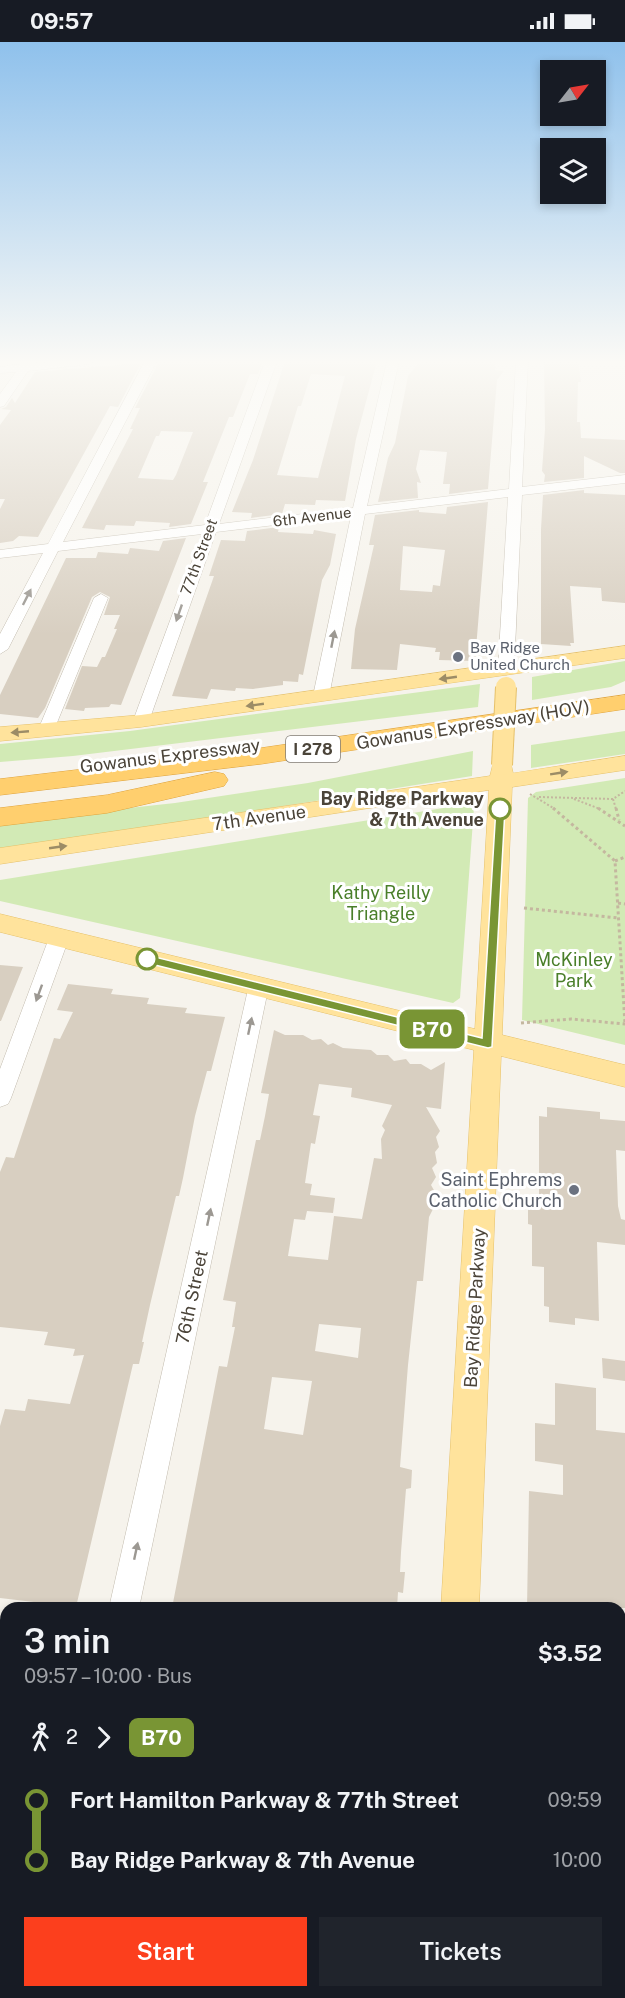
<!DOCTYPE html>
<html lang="en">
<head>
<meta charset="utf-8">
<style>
	:root { --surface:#171b24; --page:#20242c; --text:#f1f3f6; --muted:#9ea1a6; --accent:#fc3f1d }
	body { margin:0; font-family:"Public Sans",sans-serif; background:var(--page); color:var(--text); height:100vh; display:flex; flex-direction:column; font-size:22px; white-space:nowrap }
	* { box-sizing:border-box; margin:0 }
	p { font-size:20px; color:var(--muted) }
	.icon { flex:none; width:33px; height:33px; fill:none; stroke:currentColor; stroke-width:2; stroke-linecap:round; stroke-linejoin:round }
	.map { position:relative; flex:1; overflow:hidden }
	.panel { position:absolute; left:0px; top:1560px; width:626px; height:396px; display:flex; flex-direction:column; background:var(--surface); border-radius:18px 18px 0 0; box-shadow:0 3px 9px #0003 }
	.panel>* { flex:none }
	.badge { padding:0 12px; border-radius:9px; font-size:21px; line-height:39px }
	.needle { width:39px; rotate:59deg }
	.controls { position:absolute; left:540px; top:18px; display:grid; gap:12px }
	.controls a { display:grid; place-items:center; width:66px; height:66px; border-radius:0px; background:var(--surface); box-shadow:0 3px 9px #0003; font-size:30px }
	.map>.badge { position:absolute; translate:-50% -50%; box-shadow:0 0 0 3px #fff }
	.legs { display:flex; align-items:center; gap:9px; height:66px; padding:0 24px; font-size:20px }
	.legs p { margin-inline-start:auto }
	.headline { display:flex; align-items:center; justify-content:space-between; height:102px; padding:0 24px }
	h1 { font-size:33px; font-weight:600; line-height:45px }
	.cta { display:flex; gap:12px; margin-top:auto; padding:12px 24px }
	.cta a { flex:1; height:69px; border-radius:0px; background:var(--accent); color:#fff; font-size:24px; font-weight:600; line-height:69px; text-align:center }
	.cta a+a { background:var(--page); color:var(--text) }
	ul { padding:0 24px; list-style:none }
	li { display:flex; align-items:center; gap:21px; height:60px; font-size:22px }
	li i { display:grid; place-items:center; width:9px; height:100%; margin:0 8px; background:currentColor }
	li i::after { content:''; width:15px; height:15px; margin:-8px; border:4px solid; border-radius:50%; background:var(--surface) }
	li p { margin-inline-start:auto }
	li:first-child i { background:linear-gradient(#0000 50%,currentColor 0) }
	li:last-child i { background:linear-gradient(currentColor 50%,#0000 0) }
	.status { display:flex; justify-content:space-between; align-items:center; height:42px; padding:0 30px; background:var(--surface); direction:ltr }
	.status svg { height:16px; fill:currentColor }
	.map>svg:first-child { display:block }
	.green { fill:#d2eab5 }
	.building { fill:#d8cfc1; fill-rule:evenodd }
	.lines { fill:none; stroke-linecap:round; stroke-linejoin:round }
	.minor-casing { stroke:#c2bbae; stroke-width:1 }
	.major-casing { stroke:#e6c16a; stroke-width:1 }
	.highway-casing { stroke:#e0a43c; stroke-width:1 }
	.path-far1 { stroke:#c4b79f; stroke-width:2; stroke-dasharray:2 2; stroke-linecap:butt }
	.path { stroke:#c4b79f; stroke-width:3; stroke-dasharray:3 3; stroke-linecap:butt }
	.minor { fill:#fff; fill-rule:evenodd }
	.major { fill:#ffe39c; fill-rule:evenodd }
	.highway { fill:#ffcf6e; fill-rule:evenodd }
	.major-bridge-casing { stroke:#e6c16a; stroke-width:22; stroke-linecap:butt }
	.major-bridge { stroke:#ffe39c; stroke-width:20 }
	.oneway { fill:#9c9892 }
	.oneway2 { fill:#9c8c66 }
	.line-1 { fill:#799534; stroke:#fff; stroke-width:1.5 }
	.worship-dot { fill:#6b7280; stroke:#fff; stroke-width:2 }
	.stop-1-dot { fill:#fff; stroke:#799534; stroke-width:3 }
	.labels { text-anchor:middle; stroke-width:6; stroke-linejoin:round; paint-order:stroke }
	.far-street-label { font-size:15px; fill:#4b4439; stroke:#fff }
	.far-worship-label { font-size:15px; fill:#5b616d; stroke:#fff; text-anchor:start }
	.shield { fill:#fff; stroke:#817c74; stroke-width:1.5 }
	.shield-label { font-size:16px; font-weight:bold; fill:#4b4439 }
	.street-label { font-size:18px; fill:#4b4439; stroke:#fff }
	.stop-label { font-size:18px; font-weight:bold; fill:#4b4439; stroke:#fff; text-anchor:end }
	.park-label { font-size:18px; fill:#4a7f2a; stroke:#fff }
	.worship-label { font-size:18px; fill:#5b616d; stroke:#fff; text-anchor:end }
</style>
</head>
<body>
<div class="status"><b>09:57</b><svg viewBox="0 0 49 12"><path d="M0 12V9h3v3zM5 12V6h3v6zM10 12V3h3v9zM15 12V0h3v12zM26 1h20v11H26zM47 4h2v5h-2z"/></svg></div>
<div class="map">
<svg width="625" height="1956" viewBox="0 0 625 1956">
	<rect width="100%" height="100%" fill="#f6f3ec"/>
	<path class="green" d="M625,619V639L611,645L532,658V635Z
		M480,642L478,665L73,714L0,720V702L130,689Z
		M625,689V712L531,726V703Z
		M473,709L472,734L0,809V780L175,761L308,741Z
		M625,736V1003L522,978L528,756L536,750Z
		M468,762L474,765L460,956L453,961L0,859V838Z"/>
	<path class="building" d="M263,319L258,332H250L233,375H229L203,440H208L191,482L169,485L170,481L136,479L134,484L106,483L104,488L82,486L133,387H130L140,366H135L159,320ZM161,389L193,390L176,433L173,438L138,436L156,394H159Z
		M285,319H377L356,397L345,459L316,458L315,463L285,462L282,472L251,476L252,471L232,470L253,418ZM311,332L345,334L318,436L277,433L298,364H301Z
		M420,319H496L495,328L504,329L497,338L488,447L449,452L450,442H443L447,410L420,408L416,427L421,441L417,440L418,456L378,460L388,416L395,401L408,334Z
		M544,319H578L581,340H578L577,380H580L581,396L625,398V431H620L584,414V436L544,440L545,433L542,429L545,387Z
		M141,321L118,365L110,364L38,495L19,494L13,499L0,501V467L5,457H0V383L11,368L1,367L6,365L12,356L15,361L35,330Z
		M584,448V451L625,453V561L602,559L601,546L570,544L574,601H570L571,604L541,602V487L543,453Z
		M488,460L475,619L439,618L440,610H435L436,606L400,602L397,628L351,627L355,587L374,503H369L375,473L419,468V470L446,472L447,465ZM403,504L445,508L440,544L433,543L432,550L400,548Z
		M279,485L278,490L313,492L314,488L336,492L330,523L322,538L303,633L299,632L298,640L283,639V643L253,647L236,646L235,649L211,647L207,657L172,654L214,534H209L221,498L245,499L247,489Z
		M186,496L121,663L111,662L109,665L85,666L84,669L65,667L82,624L97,625L102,615H105L117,587H114L120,573H104L110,555L100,550L92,555L45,666L38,676L0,672V653L66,516H96L98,510L128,512L130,506L159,509L163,499Z
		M0,923L23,925L1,979H0Z
		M68,942L113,947L111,952L149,956L147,962L187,966L185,971L225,975L211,1029H207L195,1074L183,1136L179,1154H176L150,1263L142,1300H144L139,1322H133L76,1565L0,1556V1384L5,1367L25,1369L28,1357L70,1362L84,1313L73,1314L75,1307L44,1303L48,1290L0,1285V1130L6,1115L14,1116L54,996L60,997L73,970L57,968Z
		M274,988L285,993H303L312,998L321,997L328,1003L333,1001L343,1006L371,1008L377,1013H388L394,1019L406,1017L410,1022H421L431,1028L445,1020L441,1067L426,1065L440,1089L436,1095L439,1105L435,1110L437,1121L432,1126L436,1135L431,1143L435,1150L432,1158L433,1167L429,1175L423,1239H417L408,1323L400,1425L412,1428L411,1446L406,1447L401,1510L400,1530H405L403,1551L398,1550L397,1566H172L219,1324L227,1325L235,1285H232L236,1260L223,1258L256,1098H260L265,1074L269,1052L261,1051ZM319,1042L352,1046L351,1055L392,1063L382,1084L385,1088L381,1097L382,1117L374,1116L362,1177L334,1174L328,1218L288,1214L294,1177L305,1178L307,1169L333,1171L335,1156L310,1153L312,1142L305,1141L311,1101L315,1102L320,1074L313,1073ZM319,1282L361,1286L358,1316L315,1309ZM272,1335L312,1339L303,1393L264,1387Z
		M547,1065L600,1070V1077L625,1079V1109L616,1108L618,1164L621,1177L625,1178V1203L597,1200L599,1279L575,1276V1283L549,1280V1265L544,1264V1225L532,1224V1183L528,1182V1156L539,1157V1074L547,1075Z
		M602,1316L625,1319V1339L603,1336Z
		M555,1341L596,1346V1388L625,1391V1566H527L529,1449L563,1453V1423L535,1419V1381L555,1383Z"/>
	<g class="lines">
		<g class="minor-casing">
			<path id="minor" d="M23,319H35L33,321L95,319L89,322L28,329L4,364L0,365V352L16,330L0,331V325L21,322Z
				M145,319H157L63,500L205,483L265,319H277L219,482L353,466L387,319H399L367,464L509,447L516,319H528L522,445L625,433V441L522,453L514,628L506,633L498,628L508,455L365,472L329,654L321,659L313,654L351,474L216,490L149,679L141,684L135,683L133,679L202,492L58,509L8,607L0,612V592L43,511L0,516V508L48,502Z
				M101,552L108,556L54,688L52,692H40L38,688L94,556Z
				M59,889L66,891L69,896L11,1056L8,1062L0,1065V1027L49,896L52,891Z
				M259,935L266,938L269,943L139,1566H109L249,943L252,938Z
				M0,1837L6,1838V1872L0,1871Z
				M620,1936H625V1956H582L579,1950H620Z
				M23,1950H59L58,1956H22Z"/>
		</g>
		<g class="major-casing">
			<path id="major" d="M625,604V616L141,685L0,699V685L141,673Z
				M625,714V728L512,745L502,993L625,1023V1045L501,1014L479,1566H441L474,1008L0,890V872L475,987L489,748L0,822V806L490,734L494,718H510L513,731Z
				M418,1950H464V1956H418Z"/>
		</g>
		<g class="highway-casing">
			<path id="highway" d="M625,653V667L261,722L0,753V737L261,706Z
				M215,730L224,732L228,738L224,744L107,771L0,784V766L107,753Z"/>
		</g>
		<path class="path-far1" d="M530,752L555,767
			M539,755L613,757L625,749
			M574,757L600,767
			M613,757L616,767"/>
		<path class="path" d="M553,766L615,819L625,982
			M598,766L625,784
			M616,766L619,778
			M615,819L625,815
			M618,861L625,862
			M524,866L618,876
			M521,981L571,977L625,982"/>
		<use href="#minor" class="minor"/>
		<use href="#major" class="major"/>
		<use href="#highway" class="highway"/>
		<g class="major-bridge-casing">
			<path id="major-bridge" d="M502,723L506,645"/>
		</g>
		<use href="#major-bridge" class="major-bridge"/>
	</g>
	<defs><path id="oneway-solid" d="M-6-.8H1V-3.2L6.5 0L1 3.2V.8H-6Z" transform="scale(1.5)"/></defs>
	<g class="oneway">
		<use href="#oneway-solid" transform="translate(27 555) rotate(-63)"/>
		<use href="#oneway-solid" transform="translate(179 571) rotate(109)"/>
		<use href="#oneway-solid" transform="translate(333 597) rotate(-79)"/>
		<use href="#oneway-solid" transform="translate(39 951) rotate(110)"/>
		<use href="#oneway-solid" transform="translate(250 984) rotate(-78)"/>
		<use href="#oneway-solid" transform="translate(209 1175) rotate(-78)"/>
		<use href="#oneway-solid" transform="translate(136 1509) rotate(-78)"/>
	</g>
	<g class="oneway2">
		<use href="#oneway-solid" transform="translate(448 636) rotate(172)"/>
		<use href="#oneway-solid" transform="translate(255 663) rotate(172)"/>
		<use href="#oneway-solid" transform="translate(20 690) rotate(175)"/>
		<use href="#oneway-solid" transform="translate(559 731) rotate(-9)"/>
		<use href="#oneway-solid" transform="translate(58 805) rotate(-8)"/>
	</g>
	<linearGradient id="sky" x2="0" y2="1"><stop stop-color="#8fc1ec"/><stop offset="0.54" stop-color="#fbfaf6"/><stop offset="1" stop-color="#fbfaf6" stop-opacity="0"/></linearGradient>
	<rect width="625" height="593" fill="url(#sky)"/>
	<path class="line-1" d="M496,765L505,767L492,1005L488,1006L147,921L142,917L147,913L482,996Z"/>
	<g class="worship-dot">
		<circle cx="458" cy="615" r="6"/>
		<circle cx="574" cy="1148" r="6"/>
	</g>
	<g class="stop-1-dot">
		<circle cx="500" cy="767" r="10"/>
		<circle cx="147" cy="917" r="10"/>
	</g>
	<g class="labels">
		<g class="far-street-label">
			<text transform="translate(312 475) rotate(-7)" y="5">6th Avenue</text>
			<text transform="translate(199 515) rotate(-70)" y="5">77th Street</text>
		</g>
		<g class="far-worship-label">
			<text x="470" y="611">Bay Ridge<tspan x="470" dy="17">United Church</tspan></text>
		</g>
		<rect class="shield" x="286" y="694" width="54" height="26" rx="4.5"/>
		<g class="shield-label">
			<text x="313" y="713">I 278</text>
		</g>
		<g class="street-label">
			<text transform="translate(473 683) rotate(-9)" y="6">Gowanus Expressway (HOV)</text>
			<text transform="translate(170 714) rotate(-7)" y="6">Gowanus Expressway</text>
			<text transform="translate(259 776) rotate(-8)" y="6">7th Avenue</text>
			<text transform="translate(192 1255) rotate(-78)" y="6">76th Street</text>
			<text transform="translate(475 1266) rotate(-87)" y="6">Bay Ridge Parkway</text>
		</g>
		<g class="stop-label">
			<text x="484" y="763">Bay Ridge Parkway<tspan x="484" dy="21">&amp; 7th Avenue</tspan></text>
		</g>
		<g class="park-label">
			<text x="381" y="857">Kathy Reilly<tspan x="381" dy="21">Triangle</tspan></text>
			<text x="574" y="924">McKinley<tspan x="574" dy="21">Park</tspan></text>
		</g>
		<g class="worship-label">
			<text x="562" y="1144">Saint Ephrems<tspan x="562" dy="21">Catholic Church</tspan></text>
		</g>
	</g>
</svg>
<div class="controls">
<a><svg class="needle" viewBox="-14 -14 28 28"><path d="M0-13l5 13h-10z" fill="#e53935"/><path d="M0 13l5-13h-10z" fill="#9ea1a6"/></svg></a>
<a><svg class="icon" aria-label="layers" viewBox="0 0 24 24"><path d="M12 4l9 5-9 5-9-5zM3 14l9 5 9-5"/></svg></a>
</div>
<b class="badge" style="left:432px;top:987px;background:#799534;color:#fff">B70</b>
<section class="panel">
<div class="headline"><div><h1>3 min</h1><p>09:57 – 10:00 · Bus</p></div><b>$3.52</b></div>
<div class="legs"><svg class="icon" aria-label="walk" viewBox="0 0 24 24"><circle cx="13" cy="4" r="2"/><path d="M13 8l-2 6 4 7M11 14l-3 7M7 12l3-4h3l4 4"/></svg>2<svg class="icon" aria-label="forward" viewBox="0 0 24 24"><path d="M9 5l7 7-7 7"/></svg><b class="badge" style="background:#799534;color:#fff">B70</b></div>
<ul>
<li><i style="color:#799534"></i><b>Fort Hamilton Parkway &amp; 77th Street</b><p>09:59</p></li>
<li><i style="color:#799534"></i><b>Bay Ridge Parkway &amp; 7th Avenue</b><p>10:00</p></li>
</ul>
<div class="cta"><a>Start</a><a>Tickets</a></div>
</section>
</div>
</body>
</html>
